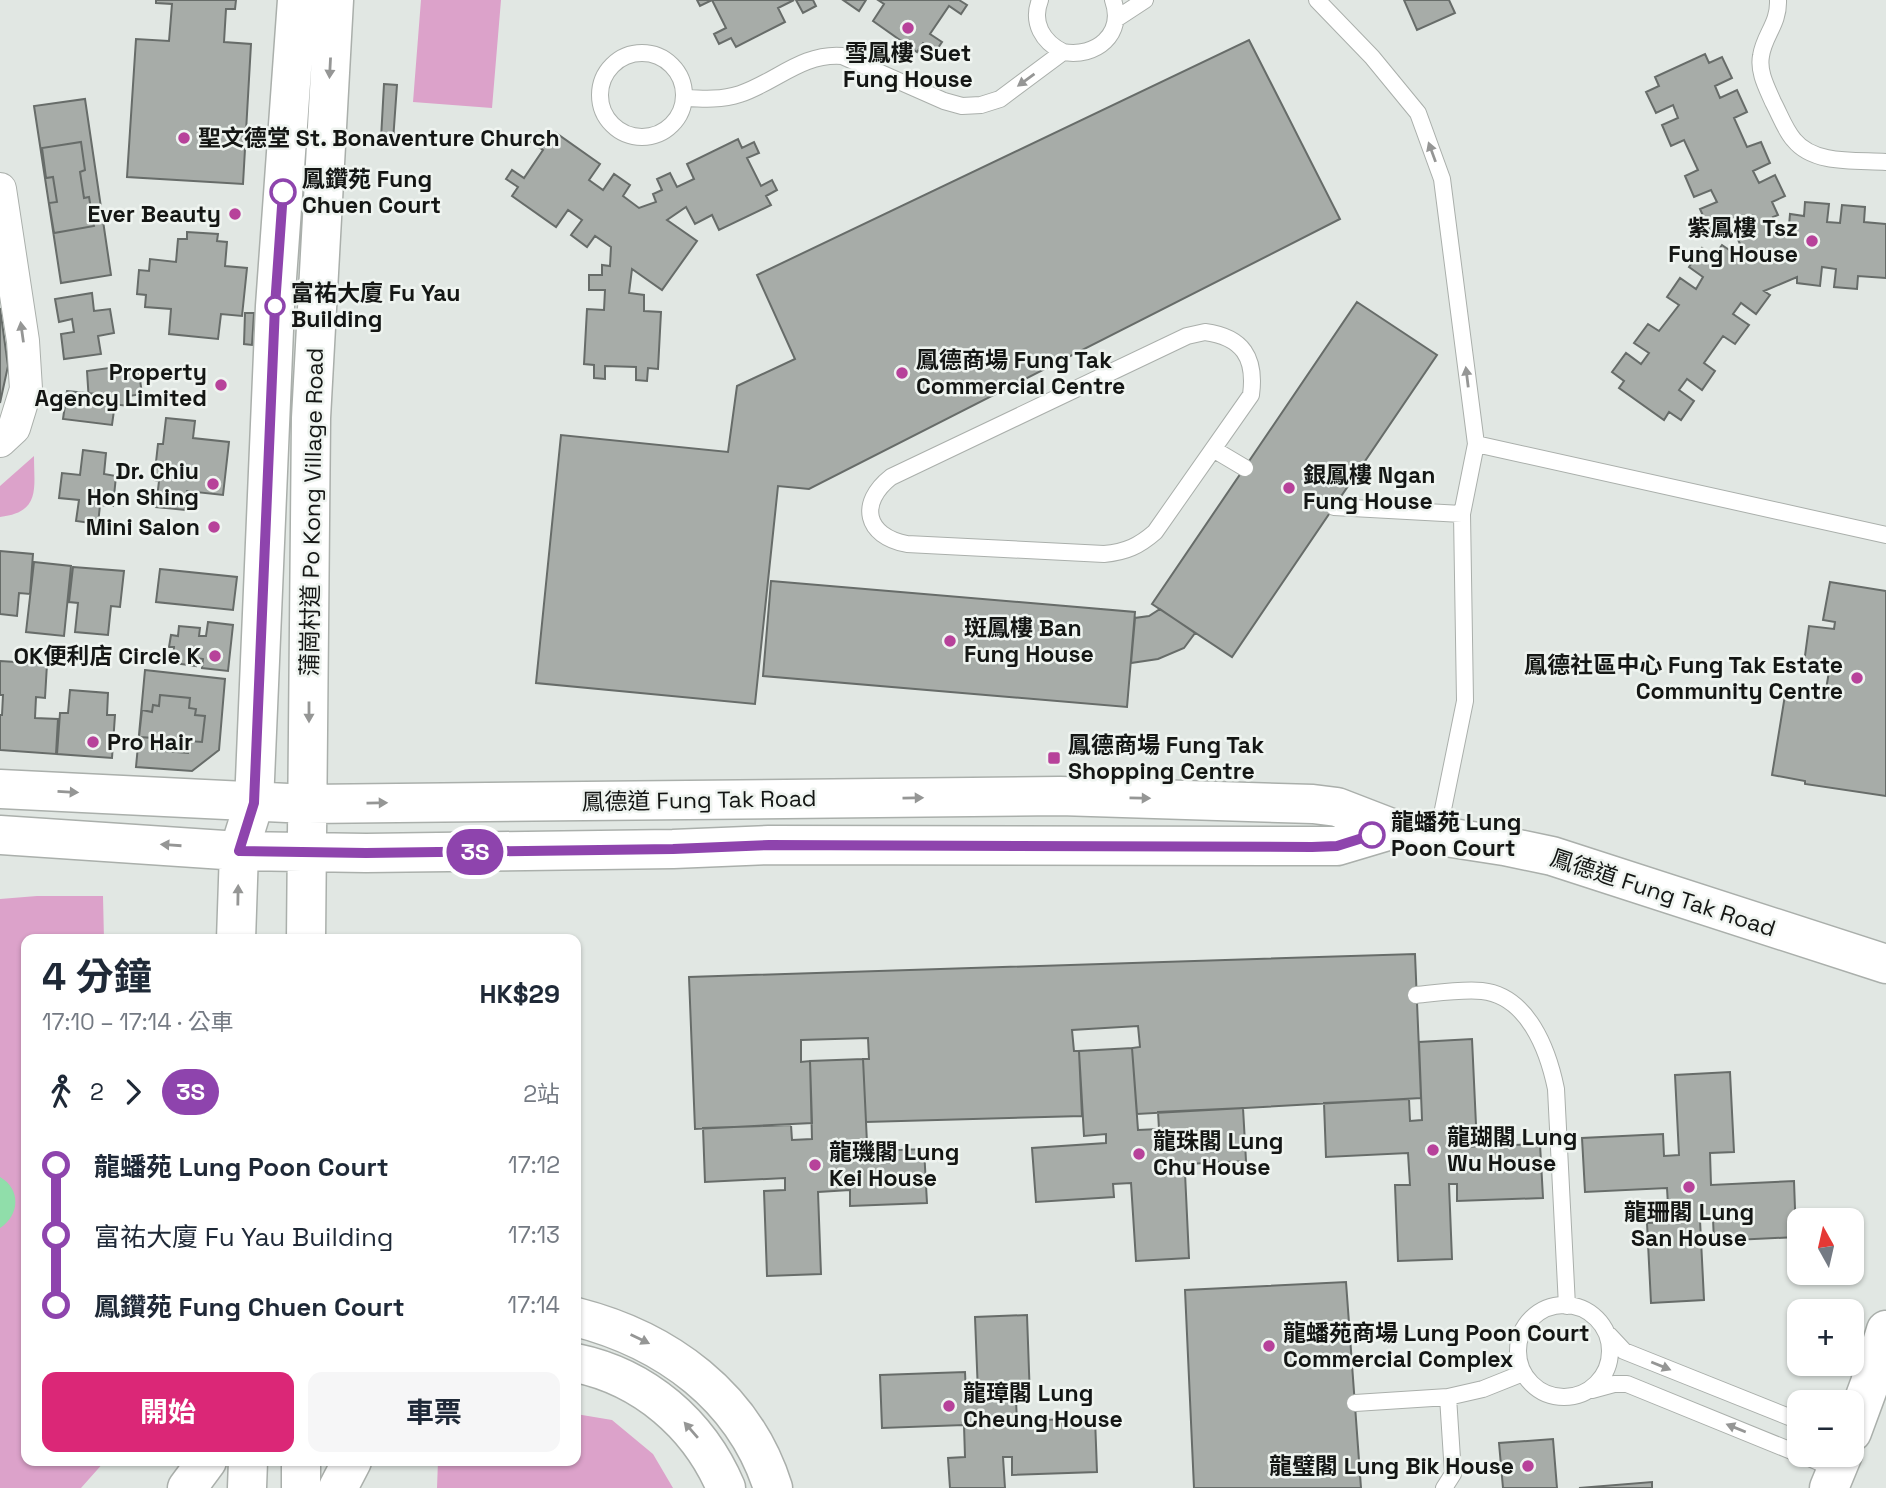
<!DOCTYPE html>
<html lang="zh-TW">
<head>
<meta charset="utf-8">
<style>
	:root { --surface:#fff; --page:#f6f6f7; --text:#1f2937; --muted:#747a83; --accent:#db2777 }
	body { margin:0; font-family:"Space Grotesk","Noto Sans TC",sans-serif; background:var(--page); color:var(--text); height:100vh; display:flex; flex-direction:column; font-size:26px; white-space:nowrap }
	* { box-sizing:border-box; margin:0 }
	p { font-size:23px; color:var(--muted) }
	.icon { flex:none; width:38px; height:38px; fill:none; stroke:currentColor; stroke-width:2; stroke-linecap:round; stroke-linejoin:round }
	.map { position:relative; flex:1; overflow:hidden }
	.drawer { position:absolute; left:21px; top:934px; width:560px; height:532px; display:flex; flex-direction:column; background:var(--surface); border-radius:14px; box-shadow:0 2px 5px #0004 }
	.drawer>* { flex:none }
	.badge { padding:0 14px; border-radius:23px; font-size:24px; line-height:46px }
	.needle { width:46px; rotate:352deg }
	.buttons { position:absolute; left:1787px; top:1208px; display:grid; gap:14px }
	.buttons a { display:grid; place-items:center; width:77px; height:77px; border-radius:14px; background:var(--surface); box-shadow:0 2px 5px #0004; font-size:35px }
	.map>.badge { position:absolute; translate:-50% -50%; box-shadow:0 0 0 4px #fff }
	.legs { display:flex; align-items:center; gap:10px; height:77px; padding:0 21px; font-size:23px }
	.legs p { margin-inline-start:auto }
	.headline { display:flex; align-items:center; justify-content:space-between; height:119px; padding:0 21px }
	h1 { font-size:38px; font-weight:700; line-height:52px }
	.action { display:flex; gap:14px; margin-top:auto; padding:14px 21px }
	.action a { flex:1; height:80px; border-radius:14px; background:var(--accent); color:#fff; font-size:28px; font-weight:700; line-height:80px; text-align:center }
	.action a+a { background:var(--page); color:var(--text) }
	ul { padding:0 21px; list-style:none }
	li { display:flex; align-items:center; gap:24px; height:70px; font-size:26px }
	li i { display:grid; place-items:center; width:10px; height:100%; margin:0 9px; background:currentColor }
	li i::after { content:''; width:18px; height:18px; margin:-9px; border:5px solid; border-radius:50%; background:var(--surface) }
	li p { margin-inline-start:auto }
	li:first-child i { background:linear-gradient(#0000 50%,currentColor 0) }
	li:last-child i { background:linear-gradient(currentColor 50%,#0000 0) }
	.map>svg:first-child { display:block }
	.green { fill:#dca2ca }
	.water { fill:#90deaa }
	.building { fill:#a7aca8; stroke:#676c69; stroke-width:2 }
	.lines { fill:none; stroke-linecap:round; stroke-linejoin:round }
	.lane-casing { stroke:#aaafab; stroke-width:18 }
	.street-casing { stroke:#aaafab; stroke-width:34 }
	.secondary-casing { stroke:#aaafab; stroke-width:41 }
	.primary-casing { stroke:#aaafab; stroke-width:41 }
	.highway-casing { stroke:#aaafab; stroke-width:41 }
	.lane { stroke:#fff; stroke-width:16 }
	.street { stroke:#fff; stroke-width:32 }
	.secondary { stroke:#fff; stroke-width:38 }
	.primary { stroke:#fff; stroke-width:38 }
	.highway { stroke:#fff; stroke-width:38 }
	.oneway { fill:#959695 }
	.line-1-casing { stroke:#fff; stroke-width:16 }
	.line-1 { stroke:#8e44ad; stroke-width:10 }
	.poi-dot { fill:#b7429a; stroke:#eff4f0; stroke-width:2.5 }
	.stop-1-dot { fill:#fff; stroke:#8e44ad; stroke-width:3.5 }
	.labels { text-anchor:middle; stroke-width:5; stroke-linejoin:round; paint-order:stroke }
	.poi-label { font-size:23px; font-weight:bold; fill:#141614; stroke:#eff4f0; text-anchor:start }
	.stop-label { font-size:23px; font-weight:bold; fill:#141614; stroke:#eff4f0; text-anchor:start }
	.street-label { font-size:23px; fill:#141614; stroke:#eff4f0 }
</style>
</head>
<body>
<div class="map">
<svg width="1886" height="1488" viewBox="0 0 1886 1488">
	<rect width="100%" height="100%" fill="#e1e7e3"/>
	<path class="green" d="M421,0H501L492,108L413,102Z
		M34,456C34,489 41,512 0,517V486Z
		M37,896H103L104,940H26V1461H105L81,1488H0V899Z
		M576,1414L612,1420L653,1454L673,1488H437L438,1461H576Z"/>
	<path class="water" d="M0,1177C21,1189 20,1215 0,1228Z"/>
	<path class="building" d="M156,0H236L235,9H226L224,42L251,44L243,184L127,177L136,39L169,41L172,4L156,3Z
		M697,0H794L778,8L785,22L736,47L731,38L719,44L714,34L726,28L712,0L700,6Z
		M796,0H813L816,6L803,13Z
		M843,0H866L859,11Z
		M878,0H959L967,5L961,14L949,6L930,34L942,42L936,51L923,43L917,52L873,21L884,4Z
		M1404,0H1449L1455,13L1417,30Z
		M1249,40L1340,219L809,489L778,486L755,704L536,683L561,435L728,452L737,386L795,359L757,275Z
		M1705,54L1709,63L1722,57L1732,78L1715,86L1720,98L1737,90L1747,112L1734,118L1747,147L1761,142L1770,163L1753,171L1759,183L1775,175L1785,196L1772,202L1778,215L1773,217L1782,236L1788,237L1790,214L1804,216L1805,202L1829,204L1827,222L1840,223L1842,205L1865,207L1864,222L1886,224V278L1858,276L1857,289L1834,287L1836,269L1822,267L1820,286L1797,283V277L1764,291L1770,295L1756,314L1741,303L1733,314L1749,325L1735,344L1723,336L1704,363L1715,371L1702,390L1687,379L1679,390L1694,401L1681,420L1669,412L1664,420L1619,388L1624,381L1612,372L1626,353L1641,364L1649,353L1634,343L1648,324L1659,331L1679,305L1667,297L1680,278L1696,289L1703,277L1689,267L1702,248L1714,256L1722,245L1741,258L1744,253L1736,235L1729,237L1723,225L1710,231L1700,209L1717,202L1711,190L1694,197L1685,176L1698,170L1684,140L1671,146L1662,125L1678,118L1673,105L1656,113L1646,92L1659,86L1655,77Z
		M384,84L397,85L393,141L381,139Z
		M85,99L111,275L61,283L34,106Z
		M537,133L550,142L556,133L600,164L589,180L603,190L614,174L630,185L623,196L639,208L656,202L653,194L662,190L657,179L670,173L677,187L694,179L687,164L738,139L742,148L754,142L759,153L747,158L761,186L772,180L777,190L766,196L771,205L719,230L712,215L695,224L686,207L667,220L697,241L662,290L632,269L629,293L644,295V311L661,312L658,369L648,368L647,381L636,380V367L605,366V379L594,378V365L584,364L587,309L604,310L605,290H589V275H602V265L610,266L611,247L595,236L587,247L571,235L582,220L568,210L556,227L512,196L518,187L506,179L512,170L524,178L543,150L531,142Z
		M81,142L85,170L80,172L84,198L89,197L94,226L54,233L49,203L57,202L53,177L46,178L42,148Z
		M187,232L218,234L217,241L227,242L225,266L247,268L242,316L221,314L218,339L169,334L171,309L145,307L146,295L137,294L139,270L149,271L150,259L176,262L178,239H187Z
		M92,293L94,311L110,309L114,333L98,336L101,354L64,359L61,334L74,332L72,319L59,322L55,299Z
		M1357,302L1437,355L1232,657L1152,604Z
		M0,308L8,366L0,403Z
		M245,313H254L252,345L244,344Z
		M123,366L125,375L139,373L142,394L129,396L130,406L89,402L87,371Z
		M67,391L116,396L112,425L63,419Z
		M166,418L195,421L193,438L229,442L223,495L187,491L185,510L156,507L159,481L154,480L158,444H163Z
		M83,450L106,453L104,474L116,476L113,506L100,505L98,524L76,521L79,500L59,498L62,473L80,475Z
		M0,551L33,554L30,594L19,593L17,616L0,614Z
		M34,562L71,566L64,636L26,632Z
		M73,567L124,571L120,607L111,606L108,635L75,632L78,603L69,602Z
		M160,569L237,577L233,610L156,602Z
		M771,581L1135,612L1127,707L763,676Z
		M1830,582L1886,591V796L1805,784V781L1772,775L1786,689L1825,695L1830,666L1804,663L1809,626L1834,629L1835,622L1823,620Z
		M1160,609L1195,633L1184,648L1158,659L1131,663L1135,618L1149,616Z
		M208,622L233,625L228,671L202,668L203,659L196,658V666L173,663L174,647H169L171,635L178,636L179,626L200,628L199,636H206Z
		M0,661L47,664L45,698L36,697L35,718L58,719L56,754L0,750V715H2L3,695H0Z
		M145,670L225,679L219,750L192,771L136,767Z
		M70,690L108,693L107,715H115L112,758L57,754L60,713H68Z
		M160,695L190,698L189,708L196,709L195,715L205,716L202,742L189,741L188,753L153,750L154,738L139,737L142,710L152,712L153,705L159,706Z
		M1415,954L1421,1098L1137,1114L1132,1048L1140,1047L1138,1026L1072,1030L1074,1051H1079L1082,1116L866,1122L863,1059H869L868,1038L801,1040V1062L810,1061L812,1123L695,1129L689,977Z
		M1472,1039L1476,1125L1461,1126V1147L1540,1144L1543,1198L1457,1201V1184H1449L1452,1259L1398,1261L1395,1185H1410L1408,1153L1326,1157L1324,1103L1409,1099L1410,1121L1422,1120L1419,1042Z
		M1132,1048L1138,1130L1159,1129L1158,1112L1243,1108L1246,1161L1167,1165V1174L1185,1173L1189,1258L1136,1261L1131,1183L1113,1184L1114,1197L1036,1202L1032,1148L1106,1143V1134L1084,1136L1079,1051Z
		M863,1059L867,1143L849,1144L850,1152L924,1149L927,1203L850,1206V1190L818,1192L821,1274L767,1276L764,1191L785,1190V1178L705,1182L703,1128L791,1125L792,1140L812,1139L810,1061Z
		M1730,1072L1734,1152L1710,1153L1711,1185L1794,1181L1796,1237L1714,1241L1713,1219L1700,1220L1704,1300L1651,1303L1647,1223L1669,1222L1667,1188L1585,1192L1582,1138L1663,1134L1664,1156L1679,1155L1675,1075Z
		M1346,1282L1361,1488H1194L1185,1290Z
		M1027,1315L1030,1399L1016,1400L1017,1421L1095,1418L1097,1472L1012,1475V1457H1003L1005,1488H950L948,1458L965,1457L964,1425L882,1428L880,1375L965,1372L966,1394L978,1393L975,1317Z
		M1553,1439L1557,1488H1503L1499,1443Z
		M1652,1482V1488H1579Z"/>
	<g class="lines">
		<g class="lane-casing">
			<path id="lane" d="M1040,0C1031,23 1043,42 1063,52
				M1317,0L1372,57L1418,113L1442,179L1476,444L1462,514L1465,701L1438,834
				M1778,0C1779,24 1764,35 1761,56C1758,72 1767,88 1773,102C1780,115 1785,130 1794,140C1814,165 1857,160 1886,162
				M1116,19L1145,0
				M600 95a42 42 0 1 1 84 0a42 42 0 1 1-84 0Z
				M685,98C704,99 722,100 740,94C776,82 802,53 842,56L944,101L962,106L981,105L1000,99L1063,52C1096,58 1125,34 1113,0
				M1205,332C1243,337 1256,358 1251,395L1155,532C1139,546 1126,552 1104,554L907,544C865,536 858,503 891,477L1187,336Z
				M1476,444L1886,535
				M1213,449L1245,468
				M1334,507L1462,514
				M1416,995C1437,993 1461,989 1482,991C1528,996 1548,1050 1556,1089L1567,1306
				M1518 1351a46 46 0 1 1 92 0a46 46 0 1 1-92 0Z
				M1609,1335L1624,1351L1799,1421
				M1592,1390L1614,1384H1627L1799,1454
				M1355,1403L1448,1397L1483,1389L1523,1373
				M1800,1454L1837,1470
				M1444,1488L1453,1474L1448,1397"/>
		</g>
		<g class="street-casing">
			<path id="street" d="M0,189L23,341L26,389L14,428L0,441"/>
		</g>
		<g class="secondary-casing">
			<path id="secondary" d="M0,789L308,804L1060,796L1313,804L1337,807L1394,829L1504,846L1552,856L1886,964
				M0,835L239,851L366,853L673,849L769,845L1337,846L1394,829
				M236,940L239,851L254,803L275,306L297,0
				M306,940L311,418L334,0
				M1852,1432L1870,1383L1886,1330
				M301,1461V1488
				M247,1488L248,1461
				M1829,1488L1843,1454"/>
		</g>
		<g class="primary-casing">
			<path id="primary" d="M576,1317C666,1340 744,1396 773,1488"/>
		</g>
		<g class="highway-casing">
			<path id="highway" d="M576,1363C644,1377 699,1424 726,1488
				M187,1488L207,1461
				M338,1488L352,1461"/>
		</g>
		<use href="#lane" class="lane"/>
		<use href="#street" class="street"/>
		<use href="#secondary" class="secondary"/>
		<use href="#primary" class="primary"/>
		<use href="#highway" class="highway"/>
	</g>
	<defs><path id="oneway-solid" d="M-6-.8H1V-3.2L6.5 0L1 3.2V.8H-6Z" transform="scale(1.75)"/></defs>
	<g class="oneway">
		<use href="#oneway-solid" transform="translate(330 68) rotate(93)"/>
		<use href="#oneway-solid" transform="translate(1026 80) rotate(144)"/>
		<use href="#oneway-solid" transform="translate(1432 152) rotate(-110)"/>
		<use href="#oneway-solid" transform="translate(22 332) rotate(-98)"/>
		<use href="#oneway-solid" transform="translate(1467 377) rotate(-97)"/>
		<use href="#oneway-solid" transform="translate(309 712) rotate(90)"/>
		<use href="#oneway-solid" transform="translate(68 792) rotate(3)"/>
		<use href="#oneway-solid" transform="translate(913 798) rotate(-1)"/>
		<use href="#oneway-solid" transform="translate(1140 798) rotate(1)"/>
		<use href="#oneway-solid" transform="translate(377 803) rotate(-1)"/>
		<use href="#oneway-solid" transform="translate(171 845) rotate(-176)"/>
		<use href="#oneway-solid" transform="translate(238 895) rotate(-89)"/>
		<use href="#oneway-solid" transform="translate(640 1339) rotate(26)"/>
		<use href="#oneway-solid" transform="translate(1661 1366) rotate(22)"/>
		<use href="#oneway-solid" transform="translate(1736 1428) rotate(-158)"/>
		<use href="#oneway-solid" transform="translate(691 1430) rotate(-131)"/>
	</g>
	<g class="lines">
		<g class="line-1-casing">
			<path id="line-1" d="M283,192L275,306L254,803L239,851L366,853L673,849L769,845L1312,847L1337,846L1372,835"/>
		</g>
		<use href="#line-1" class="line-1"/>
	</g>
	<g class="poi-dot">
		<circle cx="908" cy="28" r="7"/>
		<circle cx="184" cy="138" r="7"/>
		<circle cx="235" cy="214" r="7"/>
		<circle cx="1812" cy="241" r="7"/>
		<circle cx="902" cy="373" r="7"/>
		<circle cx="221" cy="385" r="7"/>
		<circle cx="213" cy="484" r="7"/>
		<circle cx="1289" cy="488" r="7"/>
		<circle cx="214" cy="527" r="7"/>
		<circle cx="950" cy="641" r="7"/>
		<circle cx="215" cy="656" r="7"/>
		<circle cx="1857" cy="678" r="7"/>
		<circle cx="93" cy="742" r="7"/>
		<rect x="1047" y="751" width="14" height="14" rx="3.5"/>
		<circle cx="1433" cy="1150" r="7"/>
		<circle cx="1139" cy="1154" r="7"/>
		<circle cx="815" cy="1165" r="7"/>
		<circle cx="1689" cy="1187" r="7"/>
		<circle cx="1269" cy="1346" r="7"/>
		<circle cx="949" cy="1406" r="7"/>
		<circle cx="1528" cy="1466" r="7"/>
	</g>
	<g class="stop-1-dot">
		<circle cx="283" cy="192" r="12"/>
		<circle cx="275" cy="306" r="9"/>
		<circle cx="1372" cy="835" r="12"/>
	</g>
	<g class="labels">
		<g class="poi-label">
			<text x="908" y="61" text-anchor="middle">雪鳳樓 Suet<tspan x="908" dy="26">Fung House</tspan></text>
			<text x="198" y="146">聖文德堂 St. Bonaventure Church</text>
			<text x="221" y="222" text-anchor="end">Ever Beauty</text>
			<text x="1798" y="236" text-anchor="end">紫鳳樓 Tsz<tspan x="1798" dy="26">Fung House</tspan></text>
			<text x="916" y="368">鳳德商場 Fung Tak<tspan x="916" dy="26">Commercial Centre</tspan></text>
			<text x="207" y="380" text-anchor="end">Property<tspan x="207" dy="26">Agency Limited</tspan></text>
			<text x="199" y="479" text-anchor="end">Dr. Chiu<tspan x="199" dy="26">Hon Shing</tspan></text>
			<text x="1303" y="483">銀鳳樓 Ngan<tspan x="1303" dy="26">Fung House</tspan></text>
			<text x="200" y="535" text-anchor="end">Mini Salon</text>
			<text x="964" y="636">斑鳳樓 Ban<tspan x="964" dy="26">Fung House</tspan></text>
			<text x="201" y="664" text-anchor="end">OK便利店 Circle K</text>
			<text x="1843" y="673" text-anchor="end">鳳德社區中心 Fung Tak Estate<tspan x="1843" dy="26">Community Centre</tspan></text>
			<text x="107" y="750">Pro Hair</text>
			<text x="1068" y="753">鳳德商場 Fung Tak<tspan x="1068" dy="26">Shopping Centre</tspan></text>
			<text x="1447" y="1145">龍瑚閣 Lung<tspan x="1447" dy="26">Wu House</tspan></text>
			<text x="1153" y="1149">龍珠閣 Lung<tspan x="1153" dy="26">Chu House</tspan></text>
			<text x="829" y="1160">龍璣閣 Lung<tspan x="829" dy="26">Kei House</tspan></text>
			<text x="1689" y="1220" text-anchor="middle">龍珊閣 Lung<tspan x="1689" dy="26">San House</tspan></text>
			<text x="1283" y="1341">龍蟠苑商場 Lung Poon Court<tspan x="1283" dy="26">Commercial Complex</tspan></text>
			<text x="963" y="1401">龍璋閣 Lung<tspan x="963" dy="26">Cheung House</tspan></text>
			<text x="1514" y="1474" text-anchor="end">龍璧閣 Lung Bik House</text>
		</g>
		<g class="stop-label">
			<text x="302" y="187">鳳鑽苑 Fung<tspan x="302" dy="26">Chuen Court</tspan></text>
			<text x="291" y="301">富祐大廈 Fu Yau<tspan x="291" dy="26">Building</tspan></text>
			<text x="1391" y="830">龍蟠苑 Lung<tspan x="1391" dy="26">Poon Court</tspan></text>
		</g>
		<g class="street-label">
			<text transform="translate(312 512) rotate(-89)" y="8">蒲崗村道 Po Kong Village Road</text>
			<text transform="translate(699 800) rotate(-1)" y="8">鳳德道 Fung Tak Road</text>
			<text transform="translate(1663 893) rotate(18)" y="8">鳳德道 Fung Tak Road</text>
		</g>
	</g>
</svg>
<div class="buttons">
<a><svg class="needle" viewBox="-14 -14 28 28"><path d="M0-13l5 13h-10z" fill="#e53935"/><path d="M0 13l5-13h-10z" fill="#747a83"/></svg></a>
<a>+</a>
<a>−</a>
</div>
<b class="badge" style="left:475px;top:852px;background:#8e44ad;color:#fff">3S</b>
<section class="drawer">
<div class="headline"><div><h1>4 分鐘</h1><p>17:10 – 17:14 · 公車</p></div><b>HK$29</b></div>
<div class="legs"><svg class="icon" aria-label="walk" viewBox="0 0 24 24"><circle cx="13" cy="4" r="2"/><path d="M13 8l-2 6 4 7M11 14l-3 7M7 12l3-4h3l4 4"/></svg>2<svg class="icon" aria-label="forward" viewBox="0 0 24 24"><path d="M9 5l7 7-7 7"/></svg><b class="badge" style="background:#8e44ad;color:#fff">3S</b><p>2站</p></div>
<ul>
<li><i style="color:#8e44ad"></i><b>龍蟠苑 Lung Poon Court</b><p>17:12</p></li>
<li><i style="color:#8e44ad"></i><span>富祐大廈 Fu Yau Building</span><p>17:13</p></li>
<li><i style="color:#8e44ad"></i><b>鳳鑽苑 Fung Chuen Court</b><p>17:14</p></li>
</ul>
<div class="action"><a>開始</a><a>車票</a></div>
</section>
</div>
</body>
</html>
